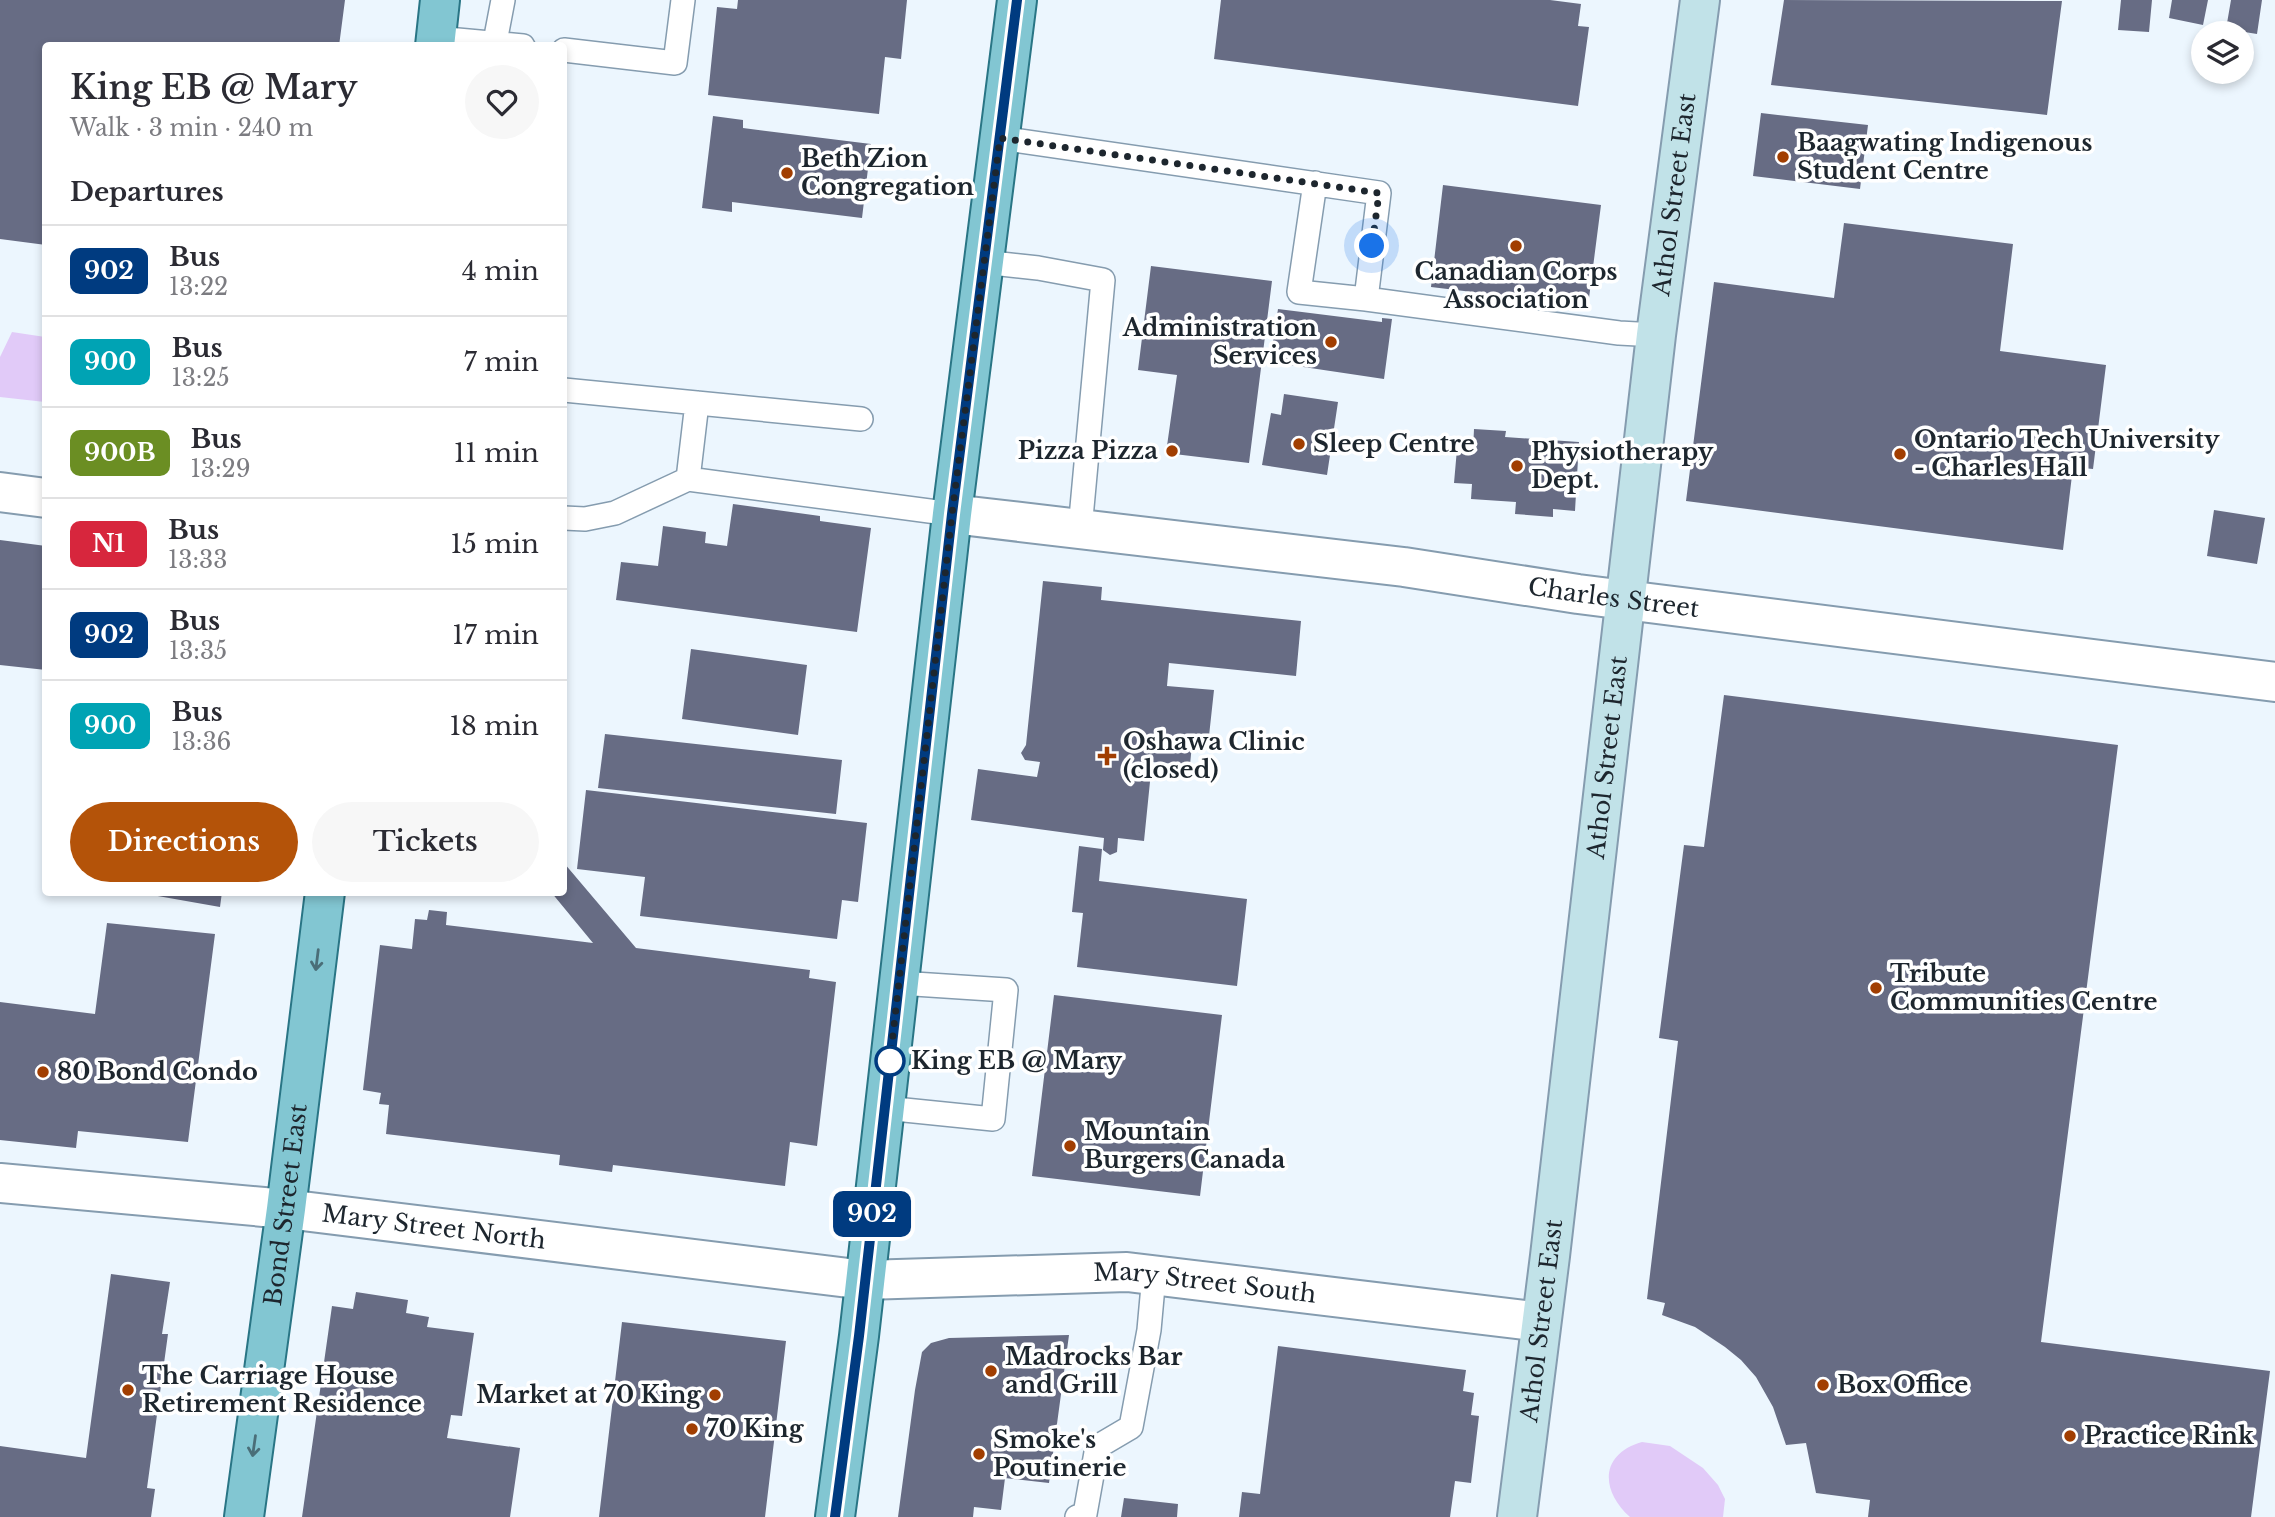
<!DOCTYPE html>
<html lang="en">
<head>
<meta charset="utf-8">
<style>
	:root { --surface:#fff; --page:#f7f7f7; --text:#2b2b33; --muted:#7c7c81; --line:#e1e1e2; --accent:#b45309 }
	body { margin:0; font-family:"Libre Baskerville",serif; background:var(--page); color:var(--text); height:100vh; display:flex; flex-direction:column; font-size:26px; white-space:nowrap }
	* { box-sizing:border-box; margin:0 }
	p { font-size:23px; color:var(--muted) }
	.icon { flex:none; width:38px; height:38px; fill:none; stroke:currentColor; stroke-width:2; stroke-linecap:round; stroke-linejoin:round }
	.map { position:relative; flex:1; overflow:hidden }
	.details { position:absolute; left:42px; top:42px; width:525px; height:854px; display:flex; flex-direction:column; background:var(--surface); border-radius:7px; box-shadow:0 4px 10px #0003 }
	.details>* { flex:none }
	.badge { padding:0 14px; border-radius:10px; font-size:24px; line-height:46px }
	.buttons { position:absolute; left:2191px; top:21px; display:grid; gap:14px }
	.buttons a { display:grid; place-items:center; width:63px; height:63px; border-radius:50%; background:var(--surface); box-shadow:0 4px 10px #0003; font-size:35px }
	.you { position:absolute; width:35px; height:35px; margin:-18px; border:5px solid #fff; border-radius:50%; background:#1a73e8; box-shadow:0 0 0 10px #1a73e833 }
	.map>.badge { position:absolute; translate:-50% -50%; box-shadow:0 0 0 4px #fff }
	h2 { padding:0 28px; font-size:26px; line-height:63px }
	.round { display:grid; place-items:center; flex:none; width:74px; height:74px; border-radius:37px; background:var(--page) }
	.summary { display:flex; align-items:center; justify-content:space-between; height:119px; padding:0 28px }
	h1 { font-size:33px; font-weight:600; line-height:52px }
	.primary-button { display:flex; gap:14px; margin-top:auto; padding:14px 28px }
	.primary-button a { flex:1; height:80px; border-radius:42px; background:var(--accent); color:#fff; font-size:28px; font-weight:600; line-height:80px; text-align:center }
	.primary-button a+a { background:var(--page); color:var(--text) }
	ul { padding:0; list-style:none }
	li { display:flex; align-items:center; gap:21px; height:91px; padding:0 28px; border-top:2px solid var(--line) }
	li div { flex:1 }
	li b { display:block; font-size:26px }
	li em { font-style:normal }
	li .badge { min-width:77px; font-weight:700; text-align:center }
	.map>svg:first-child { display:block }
	.green { fill:#e1caf8 }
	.building { fill:#676c84 }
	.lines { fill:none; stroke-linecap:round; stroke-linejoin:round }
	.service-casing { stroke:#859caf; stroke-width:26 }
	.minor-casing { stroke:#859caf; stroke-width:42 }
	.tertiary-casing { stroke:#859caf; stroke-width:42 }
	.secondary-casing { stroke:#859caf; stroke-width:42 }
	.primary-casing { stroke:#297585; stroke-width:42 }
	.service { stroke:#fff; stroke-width:23 }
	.minor { stroke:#fff; stroke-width:38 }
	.tertiary { stroke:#fff; stroke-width:38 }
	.secondary { stroke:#c1e2e8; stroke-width:38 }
	.primary { stroke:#82c6d2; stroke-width:38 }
	.oneway { stroke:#4a6e78 }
	.line-casing { stroke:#fff; stroke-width:16 }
	.line { stroke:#003b80; stroke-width:10 }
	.walk { stroke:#1d262e; stroke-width:7; stroke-dasharray:0 12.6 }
	.poi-dot { fill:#a13e01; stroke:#fff; stroke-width:2.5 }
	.stop-dot { fill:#fff; stroke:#003b80; stroke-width:3.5 }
	.labels { text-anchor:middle; stroke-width:7; stroke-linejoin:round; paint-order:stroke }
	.poi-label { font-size:24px; font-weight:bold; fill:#1d262e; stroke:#fff; text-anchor:start }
	.street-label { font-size:24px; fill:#1d262e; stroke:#fff }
	.stop-label { font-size:24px; font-weight:bold; fill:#1d262e; stroke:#fff; text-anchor:start }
</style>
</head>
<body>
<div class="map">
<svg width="2275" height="1517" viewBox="0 0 2275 1517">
	<rect width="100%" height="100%" fill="#ecf6fe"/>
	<path class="green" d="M12,332L45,337V402L0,397V357Z
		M1642,1442L1670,1446L1703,1468L1718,1485L1725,1499L1723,1517H1630C1600,1490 1600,1454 1642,1442Z"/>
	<path class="building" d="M0,0H345L339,46H46V245L0,239Z
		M738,0H907L901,59L885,57L879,114L708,95L717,7L737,9Z
		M1221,0H1550L1581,4L1578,26L1589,27L1578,106L1214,59Z
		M1784,0L2062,1L2047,115L1771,85Z
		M2121,0H2152L2149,32L2118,30Z
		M2172,0H2208L2203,25L2169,18Z
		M2231,0H2262L2257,34L2226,29Z
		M1761,113L1868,125L1860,189L1753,176Z
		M713,116L743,120V128L871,144L862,218L732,202V212L702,208Z
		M1443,185L1601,205L1588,306L1431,287Z
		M1844,223L2013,244L2000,351L2106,365L2093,469L2073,467L2063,550L1686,501L1714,282L1834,298Z
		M1151,266L1272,281L1249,463L1166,453L1177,375L1138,370Z
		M1278,309L1382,322V318L1392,319L1384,379L1270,362Z
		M1284,394L1338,402L1327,475L1262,465L1271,413L1281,415Z
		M1474,429L1506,431L1505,437L1579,442L1575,511L1553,509V517L1515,514L1516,502L1471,499L1472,484L1454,483L1457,449L1473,450Z
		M733,504L820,516V521L871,528L857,632L616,600L621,562L658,566L663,526L706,532L705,543L727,546Z
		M2214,510L2265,518L2257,564L2207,556Z
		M0,540L46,546V670L0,665Z
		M1043,581L1102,587L1101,600L1301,621L1296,676L1169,663L1167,686L1214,690L1209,736L1193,734L1190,765L1152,762L1144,841L1118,838L1117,852L1110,855L1103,850L1104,838L971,820L978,769L1037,777L1040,762L1025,760L1021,753L1026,745Z
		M691,649L807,665L798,735L682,719Z
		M1724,695L2118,745L2041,1342L2270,1371L2251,1517H1868L1870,1500L1816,1493L1806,1443L1786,1445L1773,1407L1756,1377L1741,1360L1725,1347L1695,1327L1662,1315L1665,1303L1647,1299L1678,1041L1659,1038L1684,845L1704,847Z
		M605,734L842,760L836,814L598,788Z
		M586,790L867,823L858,902L842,900L837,939L640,916L645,877L577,869Z
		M1079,846L1102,849L1099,881L1247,899L1237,986L1077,967L1083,913L1072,912Z
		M564,863L636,948L810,970L809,978L836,982L817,1146L790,1142L785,1186L613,1165L612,1172L559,1165L560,1155L386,1134L389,1105L379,1104L381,1093L363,1090L380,945L412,949L415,919L427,920L429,910L447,912L446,925L593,943L551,892H564Z
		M135,892H222L220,907Z
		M107,923L215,934L188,1142L78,1131L76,1148L0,1140V1002L95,1014Z
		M1054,995L1222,1015L1200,1196L1032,1176Z
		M111,1274L170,1282L162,1334H168L147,1488L155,1489L151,1517H0V1446L86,1458Z
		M356,1292L408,1300L406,1313L429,1317L427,1327L474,1333L462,1416L451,1415L447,1438L520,1448L510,1517H302L332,1306L353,1309Z
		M622,1322L786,1341L765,1517H599Z
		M1069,1335L1049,1483L1005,1478L1001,1510L974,1507L973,1517H898L915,1390L922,1352L931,1343L949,1338Z
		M1278,1346L1466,1370L1463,1391L1474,1393L1471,1415L1479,1416L1471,1483L1455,1481L1450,1517H1239L1242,1492L1260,1494Z
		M1124,1498L1178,1504L1177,1517H1121Z"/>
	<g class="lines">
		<g class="service-casing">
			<path id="service" d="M436,38L523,46
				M495,42L503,0
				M564,50L675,63L683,0
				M1000,138L1379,193L1366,299L1299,292L1315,183
				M983,262L1038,268L1103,280L1080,529
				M1366,299L1619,333L1656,335
				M564,390L861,419
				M697,403L688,479L952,514
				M564,518L585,519L615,513L688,479
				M885,1108L993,1119L1006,990L899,983
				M1077,1517L1085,1514L1097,1447L1131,1427L1149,1330L1154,1275"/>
		</g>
		<g class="minor-casing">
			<g id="minor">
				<path d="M0,492L46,498"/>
				<path id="s1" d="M952,514L1404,567L1578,594L2275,682"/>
			</g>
		</g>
		<g class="tertiary-casing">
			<g id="tertiary">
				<path id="s2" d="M0,1183L286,1209L865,1280L1127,1272L1541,1322"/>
			</g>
		</g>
		<g class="secondary-casing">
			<g id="secondary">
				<path id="s3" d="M1517,1517L1550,1256L1656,335L1700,0"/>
			</g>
		</g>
		<g class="primary-casing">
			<g id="primary">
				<path d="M435,46L440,0"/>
				<path id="s4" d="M244,1517L286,1209L325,892"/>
				<path d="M835,1517L859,1336L952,514L1017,0"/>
			</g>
		</g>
		<use href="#service" class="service"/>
		<use href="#minor" class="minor"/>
		<use href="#tertiary" class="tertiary"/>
		<use href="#secondary" class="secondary"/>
		<use href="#primary" class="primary"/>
	</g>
	<defs><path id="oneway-shaft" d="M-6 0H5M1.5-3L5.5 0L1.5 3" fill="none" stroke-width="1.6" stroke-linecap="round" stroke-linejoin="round" transform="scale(1.75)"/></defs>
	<g class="oneway">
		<use href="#oneway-shaft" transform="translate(317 960) rotate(97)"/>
		<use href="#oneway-shaft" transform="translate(254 1446) rotate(98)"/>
	</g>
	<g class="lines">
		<g class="line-casing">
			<path id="line" d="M835,1517L859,1336L952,514L1017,0"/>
		</g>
		<use href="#line" class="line"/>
		<path class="walk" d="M890,1061L952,514L1000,138L1379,193L1372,246"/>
	</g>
	<g class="poi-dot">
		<circle cx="1783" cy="157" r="7"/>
		<circle cx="787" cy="173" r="7"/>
		<circle cx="1516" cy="246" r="7"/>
		<circle cx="1331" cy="342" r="7"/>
		<circle cx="1299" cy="444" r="7"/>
		<circle cx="1172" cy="451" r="7"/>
		<circle cx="1900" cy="454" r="7"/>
		<circle cx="1517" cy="466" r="7"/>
		<path d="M1103.5 745.5h7v7h7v7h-7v7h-7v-7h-7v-7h7z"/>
		<circle cx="1876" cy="988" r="7"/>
		<circle cx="43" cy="1072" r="7"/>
		<circle cx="1070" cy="1146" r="7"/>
		<circle cx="991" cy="1371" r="7"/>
		<circle cx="1823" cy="1385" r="7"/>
		<circle cx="128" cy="1390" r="7"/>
		<circle cx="715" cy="1395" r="7"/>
		<circle cx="692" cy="1429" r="7"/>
		<circle cx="2070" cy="1436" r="7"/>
		<circle cx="979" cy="1454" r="7"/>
	</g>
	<circle class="stop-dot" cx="890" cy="1061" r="14"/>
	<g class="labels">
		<g class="poi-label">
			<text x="1797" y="151">Baagwating Indigenous<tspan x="1797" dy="28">Student Centre</tspan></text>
			<text x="801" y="167">Beth Zion<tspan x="801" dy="28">Congregation</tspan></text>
			<text x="1516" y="280" text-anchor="middle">Canadian Corps<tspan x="1516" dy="28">Association</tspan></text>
			<text x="1317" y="336" text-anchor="end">Administration<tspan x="1317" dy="28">Services</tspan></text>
			<text x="1914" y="448">Ontario Tech University<tspan x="1914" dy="28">- Charles Hall</tspan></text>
			<text x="1313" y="452">Sleep Centre</text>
			<text x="1158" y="459" text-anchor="end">Pizza Pizza</text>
			<text x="1531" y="460">Physiotherapy<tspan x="1531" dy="28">Dept.</tspan></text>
			<text x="1123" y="750">Oshawa Clinic<tspan x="1123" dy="28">(closed)</tspan></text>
			<text x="1890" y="982">Tribute<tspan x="1890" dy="28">Communities Centre</tspan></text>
			<text x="57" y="1080">80 Bond Condo</text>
			<text x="1084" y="1140">Mountain<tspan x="1084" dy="28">Burgers Canada</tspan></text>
			<text x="1005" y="1365">Madrocks Bar<tspan x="1005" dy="28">and Grill</tspan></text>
			<text x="142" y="1384">The Carriage House<tspan x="142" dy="28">Retirement Residence</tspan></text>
			<text x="1837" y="1393">Box Office</text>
			<text x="701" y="1403" text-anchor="end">Market at 70 King</text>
			<text x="706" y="1437">70 King</text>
			<text x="2084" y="1444">Practice Rink</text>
			<text x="993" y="1448">Smoke's<tspan x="993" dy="28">Poutinerie</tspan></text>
		</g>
		<g class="street-label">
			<text dy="8" stroke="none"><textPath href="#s3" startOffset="1332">Athol Street East</textPath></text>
			<text dy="8" stroke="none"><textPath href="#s1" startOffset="667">Charles Street</textPath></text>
			<text dy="8" stroke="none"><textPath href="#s3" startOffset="765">Athol Street East</textPath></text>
			<text dy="8" stroke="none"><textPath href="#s4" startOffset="315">Bond Street East</textPath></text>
			<text dy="8" stroke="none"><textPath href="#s2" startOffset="436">Mary Street North</textPath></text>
			<text dy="8" stroke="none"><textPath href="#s2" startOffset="1211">Mary Street South</textPath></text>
			<text dy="8" stroke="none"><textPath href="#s3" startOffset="198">Athol Street East</textPath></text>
		</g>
		<g class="stop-label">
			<text x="911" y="1069">King EB @ Mary</text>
		</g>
	</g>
</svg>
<div class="buttons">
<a><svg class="icon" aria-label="layers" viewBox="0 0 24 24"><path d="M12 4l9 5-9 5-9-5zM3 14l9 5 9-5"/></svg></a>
</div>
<div class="you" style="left:1372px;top:246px"></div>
<b class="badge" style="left:872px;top:1214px;background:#003b80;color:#fff">902</b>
<section class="details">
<div class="summary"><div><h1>King EB @ Mary</h1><p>Walk · 3 min · 240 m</p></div><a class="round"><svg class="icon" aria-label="heart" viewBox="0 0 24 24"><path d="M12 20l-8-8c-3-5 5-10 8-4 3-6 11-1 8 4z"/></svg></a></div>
<h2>Departures</h2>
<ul>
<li><span class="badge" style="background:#003b80;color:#fff">902</span><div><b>Bus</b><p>13:22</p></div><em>4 min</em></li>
<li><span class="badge" style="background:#00a3b4;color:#fff">900</span><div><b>Bus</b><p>13:25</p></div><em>7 min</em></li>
<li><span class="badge" style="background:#6b8e23;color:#fff">900B</span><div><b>Bus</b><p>13:29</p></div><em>11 min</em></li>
<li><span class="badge" style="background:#d7263d;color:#fff">N1</span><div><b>Bus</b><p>13:33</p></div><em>15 min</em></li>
<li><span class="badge" style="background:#003b80;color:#fff">902</span><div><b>Bus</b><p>13:35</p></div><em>17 min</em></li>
<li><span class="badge" style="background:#00a3b4;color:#fff">900</span><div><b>Bus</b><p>13:36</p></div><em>18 min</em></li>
</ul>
<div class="primary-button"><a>Directions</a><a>Tickets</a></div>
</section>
</div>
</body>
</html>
